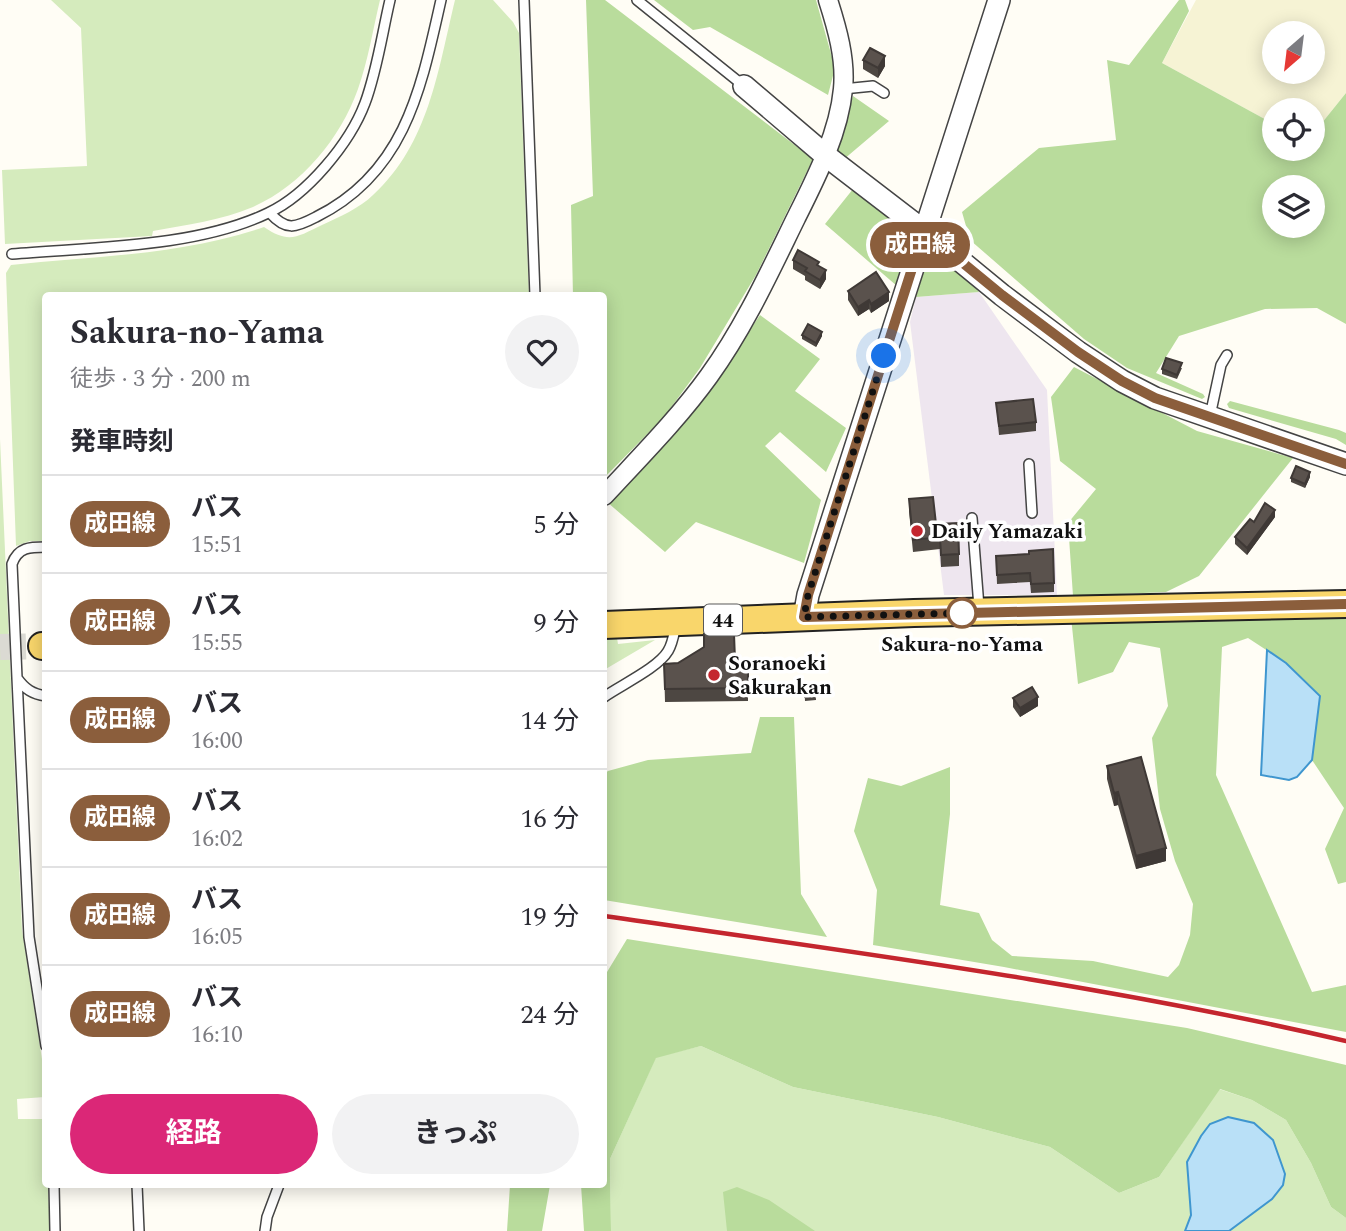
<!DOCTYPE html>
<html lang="ja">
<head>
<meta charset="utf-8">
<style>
	:root { --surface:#fff; --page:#f2f2f3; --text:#2b2b33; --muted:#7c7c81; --line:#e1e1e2; --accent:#db2777 }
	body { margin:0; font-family:Spectral,"Noto Sans JP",serif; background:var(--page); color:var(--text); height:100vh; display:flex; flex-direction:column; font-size:26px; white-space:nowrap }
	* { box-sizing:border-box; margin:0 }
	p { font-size:23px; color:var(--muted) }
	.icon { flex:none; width:38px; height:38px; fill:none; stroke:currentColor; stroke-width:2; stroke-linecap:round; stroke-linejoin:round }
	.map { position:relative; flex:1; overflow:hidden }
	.sheet { position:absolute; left:42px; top:292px; width:565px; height:896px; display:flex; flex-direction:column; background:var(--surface); border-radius:7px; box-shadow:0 4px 18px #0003 }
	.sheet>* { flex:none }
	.badge { padding:0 14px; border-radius:23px; font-size:24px; line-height:46px }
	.needle { width:46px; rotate:208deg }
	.tools { position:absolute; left:1262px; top:21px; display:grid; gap:14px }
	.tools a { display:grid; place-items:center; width:63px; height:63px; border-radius:50%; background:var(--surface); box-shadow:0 4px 18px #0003; font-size:35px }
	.you { position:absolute; width:35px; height:35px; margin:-18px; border:5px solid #fff; border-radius:50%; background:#1a73e8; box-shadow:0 0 0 10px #1a73e833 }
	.map>.badge { position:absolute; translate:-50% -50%; box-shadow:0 0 0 4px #fff }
	h2 { padding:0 28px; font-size:26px; line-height:63px }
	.round { display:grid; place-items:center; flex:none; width:74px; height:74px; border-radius:37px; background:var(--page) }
	.headline { display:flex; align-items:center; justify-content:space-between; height:119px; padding:0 28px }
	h1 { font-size:33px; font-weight:700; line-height:52px }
	.button { display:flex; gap:14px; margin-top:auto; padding:14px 28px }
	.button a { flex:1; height:80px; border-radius:42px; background:var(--accent); color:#fff; font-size:28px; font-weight:700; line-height:80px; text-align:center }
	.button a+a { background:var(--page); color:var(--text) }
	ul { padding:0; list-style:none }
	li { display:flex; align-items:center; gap:21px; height:98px; padding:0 28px; border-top:2px solid var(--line) }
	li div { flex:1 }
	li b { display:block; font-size:26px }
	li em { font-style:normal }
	li .badge { min-width:77px; font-weight:700; text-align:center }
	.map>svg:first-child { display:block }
	.industrial { fill:#eee6ef }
	.farmland { fill:#f6f3d4; fill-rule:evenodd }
	.green { fill:#d5ebbd }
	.forest { fill:#b9dc9c; fill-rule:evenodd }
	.water { fill:#b9e0f7; stroke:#3f96cf; stroke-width:2 }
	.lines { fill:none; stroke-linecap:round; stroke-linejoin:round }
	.primary-tunnel { stroke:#dbdad3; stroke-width:26; stroke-dasharray:26 13; stroke-linecap:butt }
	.service-casing { stroke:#444; stroke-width:12 }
	.minor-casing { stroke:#444; stroke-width:21 }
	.tertiary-casing { stroke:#444; stroke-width:24 }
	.primary-casing { stroke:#222; stroke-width:30 }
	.service { stroke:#fff; stroke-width:9 }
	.minor { stroke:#fff; stroke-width:18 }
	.tertiary { stroke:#fff; stroke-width:21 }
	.primary { stroke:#f9d66b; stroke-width:26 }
	.rail { stroke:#c4262e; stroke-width:4.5 }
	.wall { fill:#4d4742 }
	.shaded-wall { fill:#3f3936 }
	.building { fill:#5a524d; stroke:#3f3936; stroke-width:2 }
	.line-casing { stroke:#fff; stroke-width:16 }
	.line { stroke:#8b5e3c; stroke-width:10 }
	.walk { stroke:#111; stroke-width:7; stroke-dasharray:0 12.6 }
	.poi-dot { fill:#c4262e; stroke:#fff; stroke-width:2.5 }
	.stop-dot { fill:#fff; stroke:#8b5e3c; stroke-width:3.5 }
	.labels { text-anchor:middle; stroke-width:7; stroke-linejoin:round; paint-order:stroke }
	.shield { fill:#fff; stroke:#585858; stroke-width:2 }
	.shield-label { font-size:19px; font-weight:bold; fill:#111 }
	.poi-label { font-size:21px; font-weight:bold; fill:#111; stroke:#fff; text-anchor:start }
	.stop-label { font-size:21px; font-weight:bold; fill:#111; stroke:#fff }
</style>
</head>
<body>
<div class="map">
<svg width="1346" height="1231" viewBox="0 0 1346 1231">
	<rect width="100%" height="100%" fill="#fffdf5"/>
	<path class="industrial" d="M979,292L1047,390L1057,595H944L910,322L916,297Z"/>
	<path class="farmland" d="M1196,0H1346V93L1313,134L1312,110H1274V124L1162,63ZM1274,33H1312V72H1274Z"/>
	<path class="green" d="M51,0H380C373,29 368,61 358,89C340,139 302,185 253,207C222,220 186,225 153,231L152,236L5,244L2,170L87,166L81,28Z
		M455,0H493L513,22L519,33L529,296H46L45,541H30L16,546L6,273L11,265C95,256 183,255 264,227C289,244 297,237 322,225C339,217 360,208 373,195C429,144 438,70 455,0Z
		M0,439L22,930L46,1085L45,1097L17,1099L18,1119H42L45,1127L46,1185H48L50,1231H0Z
		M617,638L618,644L655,640L604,670V640Z
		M701,1046L793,1087L938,1117L1050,1147L1119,1193L1159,1177L1219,1089L1252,1100L1286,1120L1311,1163L1331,1207L1346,1218V1231H611L610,1159L656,1057Z"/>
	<path class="forest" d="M586,0H605L813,159L756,275L700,368L664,417L604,478V296H573L571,205L593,196Z
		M654,0H816L835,68L828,95L710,27L693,30Z
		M1179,0H1185L1189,11L1162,63L1274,124V149H1312L1313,134L1346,93V324L1317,308L1265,309L1179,336L1156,373L1203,394L1205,397L1202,399L1127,368L1084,339L970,240L962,212L1039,148L1116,140L1107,60L1129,65ZM1312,187V226H1274V187Z
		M853,96L889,121L843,160L834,151Z
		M853,189L893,219L908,245L897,286L825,224Z
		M933,263C958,265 965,272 979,292L916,297L923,273Z
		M760,315L820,359L795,391L846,428L826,472L780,432L765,446L821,500L804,563L696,522L665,552L607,502L709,390Z
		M1074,367L1197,431L1293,458L1199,576L1166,592L1073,596L1068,523L1096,489L1060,461L1051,397Z
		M1230,401L1339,430L1346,433V445L1336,439L1229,408L1227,404Z
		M1071,617H1346V882L1338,884L1325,849L1344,808L1312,760L1320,696L1286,663L1248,638L1222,647L1216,775L1312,992L1346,985V1032L1004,967L873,945L877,890L854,831L868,778L901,786L950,767V814L940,905L979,913L992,940L1012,956L1093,961L1168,977L1179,965L1190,935L1193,904L1175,861L1160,809L1152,738L1168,706L1160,648L1129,642L1113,672L1078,684Z
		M760,717H794L801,894L827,937L604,900V774L608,771L648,760L751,753Z
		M627,939L1187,1028L1346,1065V1218L1331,1207L1311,1163L1286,1120L1252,1100L1220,1089L1159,1177L1119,1193L1050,1147L938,1117L793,1087L701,1046L656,1058L610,1159L611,1231H584L581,1185H604V977Z
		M510,1185H550L542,1231H507Z
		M737,1187L769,1200L815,1231H727L723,1192Z"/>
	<path class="water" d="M1267,650L1286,663L1320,696L1312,760L1297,777L1289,780L1261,775Z
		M1228,1117L1254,1123L1273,1140L1285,1174L1283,1185L1272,1199L1229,1231H1185L1191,1215L1187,1162L1201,1136L1210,1124Z"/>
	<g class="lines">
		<path class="primary-tunnel" d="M0,647L42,646"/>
		<g class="service-casing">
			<path id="service" d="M524,0L535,296
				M637,0L744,86
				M843,89L873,86L884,93
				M270,213C286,231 295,228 316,217C405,173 421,89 441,0
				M12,254C92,247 195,248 268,213C307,195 350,143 365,103C377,71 382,34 390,0
				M1210,416L1221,365L1227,355
				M1029,464L1032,513
				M972,518L979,607
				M46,547C30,547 18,547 12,564L17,678C25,689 32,694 46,696
				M17,678L29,937L46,1046
				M604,697C621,685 658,668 668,651C673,643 674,633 676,624
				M54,1185L55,1231
				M137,1185L139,1231
				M265,1231L267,1217L279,1185"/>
		</g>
		<g class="minor-casing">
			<path id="minor" d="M604,496C640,457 678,419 709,376C744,328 770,271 796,218C816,178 839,133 843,89C846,59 837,28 828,0"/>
		</g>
		<g class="tertiary-casing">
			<path id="tertiary" d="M744,86L825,155L924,231L1002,295L1078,352L1122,381L1155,398L1346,464
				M804,617L808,595L999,0"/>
		</g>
		<g class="primary-casing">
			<path id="primary" d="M604,625L914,613L1346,604
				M42,646H46"/>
		</g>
		<use href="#service" class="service"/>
		<use href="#minor" class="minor"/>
		<use href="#tertiary" class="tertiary"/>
		<use href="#primary" class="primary"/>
		<path class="rail" d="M604,916C852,952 1102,984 1346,1041"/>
	</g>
	<path class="wall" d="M863,60L885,66L878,78L863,69Z
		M793,260L819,266L826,279L820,289L805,280V276L793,269Z
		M848,291L889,301L871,313L869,309L858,316L848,300Z
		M802,335L822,336L816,347L802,339Z
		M1182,368L1177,379L1162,374V369Z
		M996,403L1036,422V431L999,435Z
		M1310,477L1305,488L1291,482V478Z
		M909,499L936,524L959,554V566L941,567L940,549L913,552L909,511Z
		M1275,517L1247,555L1235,544V537L1254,522Z
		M996,556L1054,583V592L1031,593L1030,582L997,584Z
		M748,660V701L665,702L664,664Z
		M804,683H815L816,700L805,701Z
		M1013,698L1038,706L1020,717L1013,707Z
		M1107,766L1166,861L1136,869L1118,805L1114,806L1107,779Z"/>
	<path class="shaded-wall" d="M885,56V66L878,78V68Z
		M826,270V279L820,289V280Z
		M889,292V301L871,313V304Z
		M869,300V309L858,316V307Z
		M822,332V336L816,347V343Z
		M1310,472V477L1305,488V484Z
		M1275,510V517L1247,555V548Z
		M1038,697V706L1020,717V708Z
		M1118,792V805L1114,806V793Z
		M1166,848V861L1136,869V856Z"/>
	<path class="building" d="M870,48L885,56L878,68L863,60Z
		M798,250L819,262L817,265L826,270L820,280L805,271L807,268L793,260Z
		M876,272L889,292L871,304L869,300L858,307L848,291Z
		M808,324L822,332L816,343L802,335Z
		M1166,358L1182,363L1177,375L1162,369Z
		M1033,399L1036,422L999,426L996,403Z
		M1296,466L1310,472L1305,484L1291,478Z
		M933,497L936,524L958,523L959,554L941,555L940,537L913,540L909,499Z
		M1265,503L1275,510L1247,548L1235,537L1250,519L1254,522Z
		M1053,549L1054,583L1031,584L1030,573L997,575L996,556L1029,554V551Z
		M704,634H734L735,660H748V688L665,689L664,664L678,663L704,647Z
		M804,683H815L816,696L805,697Z
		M1032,687L1038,697L1020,708L1013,698Z
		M1141,757L1166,848L1136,856L1118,792L1114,793L1107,766Z"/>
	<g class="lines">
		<g class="line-casing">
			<path id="line" d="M1346,464L1155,398L1122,381L1078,352L1002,295L924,231L808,595L804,617L1346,604"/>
		</g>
		<use href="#line" class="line"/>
		<path class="walk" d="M884,356L808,595L804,617L962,613"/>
	</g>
	<g class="poi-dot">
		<circle cx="917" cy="531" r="7"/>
		<circle cx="714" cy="675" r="7"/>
	</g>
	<circle class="stop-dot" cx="962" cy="613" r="14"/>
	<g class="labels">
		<rect class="shield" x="704" y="604.5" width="38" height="31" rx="5"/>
		<g class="shield-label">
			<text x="723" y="627">44</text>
		</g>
		<g class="poi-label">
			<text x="931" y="538">Daily Yamazaki</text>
			<text x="728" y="670">Soranoeki<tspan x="728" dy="24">Sakurakan</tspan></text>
		</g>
		<g class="stop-label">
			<text x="962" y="651">Sakura-no-Yama</text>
		</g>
	</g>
</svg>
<div class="tools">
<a><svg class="needle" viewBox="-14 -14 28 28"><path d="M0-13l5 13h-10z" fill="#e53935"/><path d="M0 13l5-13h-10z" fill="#7c7c81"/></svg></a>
<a><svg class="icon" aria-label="locate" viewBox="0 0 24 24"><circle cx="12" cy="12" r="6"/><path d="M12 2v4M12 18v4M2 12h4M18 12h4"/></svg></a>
<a><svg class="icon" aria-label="layers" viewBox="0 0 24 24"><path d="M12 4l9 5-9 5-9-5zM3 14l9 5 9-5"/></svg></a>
</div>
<div class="you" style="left:884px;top:356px"></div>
<b class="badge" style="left:920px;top:245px;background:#8b5e3c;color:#fff">成田線</b>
<section class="sheet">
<div class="headline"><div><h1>Sakura-no-Yama</h1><p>徒歩 · 3 分 · 200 m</p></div><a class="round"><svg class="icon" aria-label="heart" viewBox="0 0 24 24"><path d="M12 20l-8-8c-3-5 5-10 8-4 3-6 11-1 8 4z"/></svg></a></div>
<h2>発車時刻</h2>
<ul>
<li><span class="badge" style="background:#8b5e3c;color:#fff">成田線</span><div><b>バス</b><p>15:51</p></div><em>5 分</em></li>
<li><span class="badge" style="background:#8b5e3c;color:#fff">成田線</span><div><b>バス</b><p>15:55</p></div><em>9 分</em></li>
<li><span class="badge" style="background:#8b5e3c;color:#fff">成田線</span><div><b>バス</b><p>16:00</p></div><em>14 分</em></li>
<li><span class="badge" style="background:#8b5e3c;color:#fff">成田線</span><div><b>バス</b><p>16:02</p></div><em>16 分</em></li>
<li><span class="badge" style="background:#8b5e3c;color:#fff">成田線</span><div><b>バス</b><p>16:05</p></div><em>19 分</em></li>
<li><span class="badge" style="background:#8b5e3c;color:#fff">成田線</span><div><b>バス</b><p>16:10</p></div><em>24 分</em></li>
</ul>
<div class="button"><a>経路</a><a>きっぷ</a></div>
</section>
</div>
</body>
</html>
